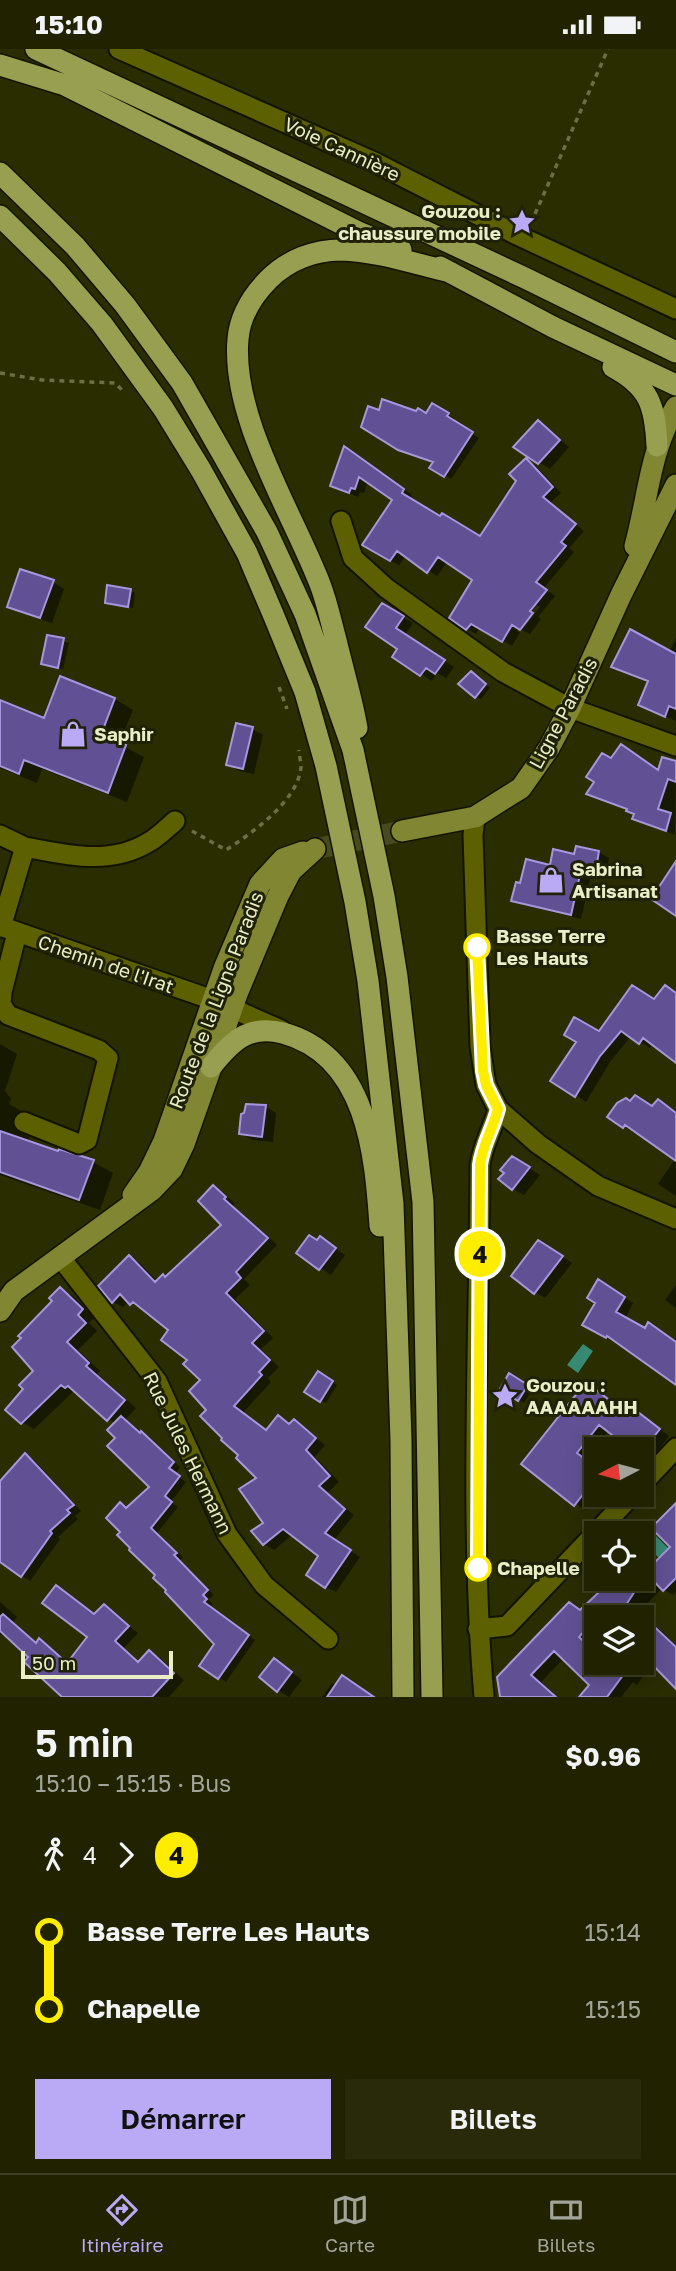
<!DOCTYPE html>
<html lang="fr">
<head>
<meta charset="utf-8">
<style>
	:root { --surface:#202200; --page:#282a0a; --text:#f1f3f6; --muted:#a2a499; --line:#3d3f22; --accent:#baaaf6 }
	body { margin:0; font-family:"Golos Text",sans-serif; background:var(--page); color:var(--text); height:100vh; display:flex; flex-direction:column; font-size:26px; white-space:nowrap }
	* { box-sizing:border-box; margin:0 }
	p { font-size:23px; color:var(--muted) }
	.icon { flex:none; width:38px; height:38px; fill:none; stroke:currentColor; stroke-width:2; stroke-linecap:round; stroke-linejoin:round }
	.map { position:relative; height:1648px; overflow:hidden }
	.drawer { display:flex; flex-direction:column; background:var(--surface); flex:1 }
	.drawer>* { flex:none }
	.badge { padding:0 14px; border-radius:23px; font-size:24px; line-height:46px }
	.needle { width:46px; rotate:264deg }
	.buttons { position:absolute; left:584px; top:1388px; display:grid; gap:14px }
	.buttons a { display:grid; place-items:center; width:70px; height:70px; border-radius:0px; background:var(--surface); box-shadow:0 4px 18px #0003,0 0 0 2px var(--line); font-size:35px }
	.scale { position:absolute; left:21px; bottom:18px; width:152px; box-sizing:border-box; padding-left:7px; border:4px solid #e9eec6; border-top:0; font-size:19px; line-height:24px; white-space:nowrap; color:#e9eec6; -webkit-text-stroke:5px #202208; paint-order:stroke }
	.map>.badge { position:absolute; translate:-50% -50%; box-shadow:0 0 0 4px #fff }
	.legs { display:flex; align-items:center; gap:10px; height:77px; padding:0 35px; font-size:23px }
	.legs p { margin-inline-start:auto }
	.summary { display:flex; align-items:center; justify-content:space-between; height:119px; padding:0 35px }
	h1 { font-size:38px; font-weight:600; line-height:52px }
	.cta { display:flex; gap:14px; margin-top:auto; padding:14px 35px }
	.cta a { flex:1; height:80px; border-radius:0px; background:var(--accent); color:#111; font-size:28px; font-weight:600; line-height:80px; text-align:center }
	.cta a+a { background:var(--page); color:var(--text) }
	ul { padding:0 35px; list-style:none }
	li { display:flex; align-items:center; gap:24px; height:77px; font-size:26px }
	li i { display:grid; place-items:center; width:10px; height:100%; margin:0 9px; background:currentColor }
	li i::after { content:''; width:18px; height:18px; margin:-9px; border:5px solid; border-radius:50%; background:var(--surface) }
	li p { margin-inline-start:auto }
	li:first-child i { background:linear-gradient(#0000 50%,currentColor 0) }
	li:last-child i { background:linear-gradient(currentColor 50%,#0000 0) }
	.status { display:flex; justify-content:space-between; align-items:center; height:49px; padding:0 35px; background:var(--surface); direction:ltr }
	.status svg { height:19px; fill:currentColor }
	.dock { display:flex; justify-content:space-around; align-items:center; height:98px; border-top:2px solid var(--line); background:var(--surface); font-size:19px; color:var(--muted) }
	.dock a { display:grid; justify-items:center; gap:4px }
	.dock .selected { color:var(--accent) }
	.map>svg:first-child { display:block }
	.water { fill:#388973 }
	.shadow { fill:#0007; fill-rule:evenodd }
	.building { fill:#615194; stroke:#a596de; stroke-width:2 }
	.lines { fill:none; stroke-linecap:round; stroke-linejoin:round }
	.major-tunnel { stroke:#474a1e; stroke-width:21; stroke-dasharray:21 10; stroke-linecap:butt }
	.minor-casing { stroke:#131400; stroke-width:23 }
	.major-casing { stroke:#131400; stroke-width:24 }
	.highway-casing { stroke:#131400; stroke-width:24 }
	.path { stroke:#6c6f44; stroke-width:3.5; stroke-dasharray:5 5; stroke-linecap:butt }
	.minor { stroke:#5c6000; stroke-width:19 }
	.major { stroke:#808631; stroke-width:21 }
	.highway { stroke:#989f51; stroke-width:21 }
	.line-1-casing { stroke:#fff; stroke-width:16 }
	.line-1 { stroke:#ffed00; stroke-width:10 }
	.stop-1-dot { fill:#fff; stroke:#ffed00; stroke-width:3.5 }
	.labels { text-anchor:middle; stroke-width:6; stroke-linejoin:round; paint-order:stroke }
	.street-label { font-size:19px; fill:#e9eec6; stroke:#202208 }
	.poi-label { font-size:19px; font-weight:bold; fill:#e9eec6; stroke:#202208; text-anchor:start }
	.stop-label { font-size:19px; font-weight:bold; fill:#e9eec6; stroke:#202208; text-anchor:start }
</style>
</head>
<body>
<div class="status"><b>15:10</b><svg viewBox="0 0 49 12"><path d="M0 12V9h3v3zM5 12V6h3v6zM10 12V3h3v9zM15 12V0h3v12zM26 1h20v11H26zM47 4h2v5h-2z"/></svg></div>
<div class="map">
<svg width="676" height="1648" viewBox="0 0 676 1648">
	<rect width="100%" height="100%" fill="#2a2d00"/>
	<path class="water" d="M583,1295L593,1302L578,1324L567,1316Z
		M654,1485L674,1505L664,1514L645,1495Z"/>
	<path class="shadow" d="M433,356L454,369L453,372L479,389L451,430L431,418L434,414L407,404L380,363L427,366Z
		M538,373L569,398L550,420L516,398Z
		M354,404L412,446L410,450L440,469L481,490L519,432L526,411L535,416L561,444L550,454L584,482L569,499L574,503L544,539L555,547L538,568L541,570L530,585L522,581L540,558L537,556L517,583H520L512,597L480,578L476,585L467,580L475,530L448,512L437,527L406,507L399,516L381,507L364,494L394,450L368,432L364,444L360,443L358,448L332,436Z
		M53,533L64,540L52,574L21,563L9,557Z
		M130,541L135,544L133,559L107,553Z
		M382,556L413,574L405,586L454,618L446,629L437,624L432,632L394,607L400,599Z
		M48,588L69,594L63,620L48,617Z
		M676,589V672L651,661L650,633L613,617L669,603Z
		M476,627L490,639L481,650L476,648Z
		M61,629L115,650L133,661L119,695L144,708L127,753L42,720L37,734L0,719V653L45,671Z
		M252,680L263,686L254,725L239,722L228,715Z
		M611,712L659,722L676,715L675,786L644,774L634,769L636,766L629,761L589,745Z
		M577,799L599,803L609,809L606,824L592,821L581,870L523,856L513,851L551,818L575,807Z
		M676,944V1012L653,994L650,999L631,987L610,1013L586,1053L553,1031L600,984L655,952Z
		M0,995L17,1005L5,1042L11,1050L9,1055L25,1064L27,1068L25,1086L29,1088L28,1094L93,1113L113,1124L100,1161L0,1126Z
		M265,1057L276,1064L273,1093L252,1091L241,1084Z
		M668,1058L676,1064V1147L658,1135L675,1110L636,1081L634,1084L610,1068Z
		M512,1109L540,1126L524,1146L513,1140L506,1124Z
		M214,1138L224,1144L235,1155L233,1157L277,1196L244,1230L250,1236L235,1250L273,1289L261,1300L279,1318L268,1329L271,1333L243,1364L267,1382L279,1368L291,1376L294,1372L325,1396L315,1408L339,1433L327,1444L354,1466L334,1491L360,1508L336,1543L326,1538L321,1507L293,1485L274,1501L264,1495L265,1474L259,1429L208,1361L202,1331L170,1281L142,1258L141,1260L129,1252L123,1258L113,1253L100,1237L130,1208L140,1214L158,1233L166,1229L223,1176Z
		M331,1196L345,1206L331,1226L299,1204Z
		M549,1199L572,1214L545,1249L535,1243Z
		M676,1236V1259L665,1251Z
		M608,1238L633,1254L625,1270L676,1314V1333L585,1275Z
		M60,1240L73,1247L95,1268L89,1274L97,1282L78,1301L100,1322L97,1325L136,1359L125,1371L141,1385L149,1388L180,1418L175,1425L186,1433L171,1453L178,1458L157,1484L183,1508L180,1511L214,1546L208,1551L213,1555L210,1558L255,1591L226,1633L202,1616L217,1595L123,1483L120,1455L128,1460L152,1438L117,1389L116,1375L74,1342L34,1380L22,1373L25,1340L35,1322L54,1252Z
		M319,1325L337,1336L326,1354L306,1343Z
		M510,1326L532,1341L524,1354L502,1340Z
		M587,1335L627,1364L640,1365L669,1387L650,1411L642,1407V1400H633L609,1381L586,1411L597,1419V1446L585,1461L523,1415Z
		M25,1406L34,1411L81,1462L75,1467L78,1470L58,1488L60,1490L30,1532L0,1511V1435Z
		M676,1467V1543L673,1546L662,1539L640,1562L676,1596V1635L653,1613L637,1636L633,1633L621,1648H581L592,1635L564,1609L541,1633L558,1648H502L499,1628L581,1562L615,1530H642V1519L647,1523L672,1498ZM597,1568H642V1614H597Z
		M0,1553L17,1568L13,1573L38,1594L40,1592L50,1598L69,1614L89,1587L96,1566L104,1557L138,1584L124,1599L140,1613L150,1603L160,1609L184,1631L169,1648H65L27,1613L31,1608L4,1583L0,1587Z
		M285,1618L302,1631L289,1648L278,1641Z
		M332,1634L337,1637L353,1634L373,1648H322Z"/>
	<path class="building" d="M382,350L416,362L418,359L426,364L432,354L449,364L447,367L473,383L444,428L429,419L433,413L398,401L361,378L368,357L379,361Z
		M538,371L560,391L538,415L513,398Z
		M344,397L404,440L402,444L440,467L442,464L480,487L516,432L509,425L526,409L553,438L543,448L576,475L561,493L566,497L536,533L547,541L530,562L533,564L520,581L512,576L502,593L471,575L466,581L449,569L472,531L438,508L427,524L397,502L390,512L362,496L392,451L359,428L355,440L351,439L349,444L330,437Z
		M20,520L54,531L40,569L7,558Z
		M107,536L131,540L128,558L105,554Z
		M382,554L404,567L396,579L445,611L435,625L426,619L420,627L392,608L397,600L365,578Z
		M630,580L676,605V660L669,657L665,668L638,656L648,632L611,618Z
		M47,586L64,589L58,619L41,615Z
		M471,622L486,635L475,649L458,635Z
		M60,627L115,649L101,686L126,696L108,744L24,711L19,725L0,717V651L44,669Z
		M236,674L253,678L243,720L226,716Z
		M621,695L658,721L662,708L676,712V733L668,730L658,760L671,764L666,782L632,770L634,765L626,762L627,760L586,745L594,733L586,728L602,704L611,709Z
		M576,797L599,802L596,820L582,817L571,866L511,852L516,833L520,834L526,810L550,816L553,800L574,805Z
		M676,812V867L651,850Z
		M632,936L654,950L665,936L676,944V1014L643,989L639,995L621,982L600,1007L575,1048L550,1032L576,993L564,986L574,968L599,982Z
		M635,1046L652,1057L658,1050L676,1064V1112L625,1076L623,1079L607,1068L617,1054L626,1049L630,1052Z
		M246,1055L266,1056L262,1088L239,1085L241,1065L244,1064Z
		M0,1082L58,1102L59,1100L94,1111L79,1151L0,1123Z
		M512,1107L530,1118L512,1141L498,1130L504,1124L500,1121Z
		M213,1136L226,1148L224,1150L268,1189L236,1223L241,1229L226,1244L264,1282L252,1294L270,1311L259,1323L262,1326L234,1357L266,1381L278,1366L289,1375L294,1370L316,1389L306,1401L330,1427L319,1437L345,1460L325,1484L351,1501L325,1539L306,1526L318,1507L283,1480L263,1496L251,1482L263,1474L239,1440L256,1429L236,1409L238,1406L221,1391L222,1389L200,1367L206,1361L189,1342L200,1331L183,1315L187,1311L161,1291L168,1281L133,1253L130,1256L120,1245L112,1254L98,1237L129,1206L155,1233L163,1225L165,1228L221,1176L198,1152Z
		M309,1186L317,1191L320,1187L336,1199L319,1221L296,1204Z
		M538,1191L563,1207L534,1245L511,1227Z
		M598,1230L625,1248L616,1263L645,1279L648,1273L676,1293V1336L607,1287L606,1289L582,1276L595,1254L587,1249Z
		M60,1238L83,1260L78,1266L86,1274L67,1293L89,1314L86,1317L125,1351L107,1372L68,1337L65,1339L61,1336L21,1375L5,1361L23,1340L19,1336L33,1322L12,1298L21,1289L18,1287L52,1252L49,1249Z
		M318,1322L333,1332L320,1353L304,1343Z
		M509,1324L528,1336L518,1352L500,1340Z
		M586,1333L625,1363L630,1357L660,1380L644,1400H630L599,1376L577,1404L597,1419V1427L574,1457L521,1415Z
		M121,1367L140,1384L141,1382L174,1413L169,1419L180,1427L165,1447L172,1453L151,1479L177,1504L174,1506L208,1541L203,1546L207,1550L204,1553L249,1586L218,1630L199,1617L214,1595L165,1543L166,1541L153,1529L155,1526L129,1501L130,1499L117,1486L120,1483L106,1469L120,1453L126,1459L149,1438L107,1397L115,1389L107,1381Z
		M25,1404L74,1456L67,1461L70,1464L50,1482L52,1484L21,1528L0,1513V1432Z
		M676,1454V1529L663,1542L645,1523L670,1498L651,1479Z
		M613,1530H643L618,1568H597L579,1588L597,1605V1614H632L607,1648H579L589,1636L554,1602L531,1626L556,1648H500L497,1628L569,1553L580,1561Z
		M56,1536L94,1565L104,1555L129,1577L115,1592L138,1613L149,1601L174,1624L152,1648H62L24,1613L28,1608L0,1582V1568L3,1565L36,1594L39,1589L67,1614L87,1588L42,1554Z
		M642,1566L676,1598V1640L642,1605Z
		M274,1609L292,1623L277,1643L259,1628Z
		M342,1626L374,1648H327Z"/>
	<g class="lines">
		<path class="major-tunnel" d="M315,800L402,782"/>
		<g class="minor-casing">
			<path id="minor" d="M119,0L374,113L517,186L676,260
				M341,472L353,509L386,539L503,623L570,659L676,697
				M475,768L473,786L480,997L486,1036L498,1060
				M0,786L25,798L1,878
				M25,798C67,806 110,817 149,793C158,788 167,779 175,772
				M0,877L213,951L281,981
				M17,884L2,943L1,955L8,966L99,1001L108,1009L87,1091L79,1095L24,1073
				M498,1060L538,1095L598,1137L676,1170
				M60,1208L157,1332L227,1485L264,1536L328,1590
				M642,1435L676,1399
				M478,1580L507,1577L632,1446
				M484,1648C469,1472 479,1293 480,1116C483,1094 493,1080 498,1060"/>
		</g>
		<g class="major-casing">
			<path id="major" d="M635,497C648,450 650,400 676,358
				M402,782L475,768L521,739L549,699L570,659L621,546L676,436
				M133,1146L149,1123L164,1092L225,917L260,835L283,810L303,803
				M0,1262L14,1242L152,1141L172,1120L184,1095L237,945L278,847L291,822L315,800"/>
		</g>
		<g class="highway-casing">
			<path id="highway" d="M36,0L525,229L676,303
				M0,16L65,36L358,183L401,201
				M0,124L75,197L125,256L182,334L267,483L305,565L353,701L384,847L397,928L423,1153L432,1648
				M0,167L57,223L102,275L163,359L201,421L247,504L273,565L305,643L326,717L355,853L368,932L393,1155L401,1391L403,1648
				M440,218L553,278L676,336
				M613,318C650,338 655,357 657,397
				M357,679C352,650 343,621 336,591C331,573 327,553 320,535C292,463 231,368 238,290C240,267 253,246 269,230C288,211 314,201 341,201C378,202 415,215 450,223
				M211,1018C231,993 248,975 283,984C367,1007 375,1104 380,1177"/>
		</g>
		<path class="path" d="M531,174L608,0
			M0,324L42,331L115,334L123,342
			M279,638L287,660
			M192,782L226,801C252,784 298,752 301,718C301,713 299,706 299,701"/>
		<use href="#minor" class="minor"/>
		<use href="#major" class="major"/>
		<use href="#highway" class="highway"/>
	</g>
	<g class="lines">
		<g class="line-1-casing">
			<path id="line-1" d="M477,898L483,1022L486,1036L498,1060C493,1080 483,1094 480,1116L478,1519"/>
		</g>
		<use href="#line-1" class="line-1"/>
	</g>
	<defs>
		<g id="sight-bare" transform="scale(2.1)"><path d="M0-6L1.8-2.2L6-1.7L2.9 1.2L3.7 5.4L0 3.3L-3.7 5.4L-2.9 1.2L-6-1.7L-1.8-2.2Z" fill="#baaaf6" stroke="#202208" stroke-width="2.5" paint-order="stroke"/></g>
		<g id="shop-bare" transform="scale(2.1)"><path d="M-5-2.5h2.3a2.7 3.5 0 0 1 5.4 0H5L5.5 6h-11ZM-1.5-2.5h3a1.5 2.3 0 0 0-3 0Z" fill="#baaaf6" stroke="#202208" stroke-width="2.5" paint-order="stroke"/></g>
	</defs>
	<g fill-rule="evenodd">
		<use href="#sight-bare" x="522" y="173"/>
		<use href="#shop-bare" x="73" y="685"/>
		<use href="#shop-bare" x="551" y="831"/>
		<use href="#sight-bare" x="505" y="1347"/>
	</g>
	<g class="stop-1-dot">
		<circle cx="477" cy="898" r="12"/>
		<circle cx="478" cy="1519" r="12"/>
	</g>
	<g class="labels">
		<g class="street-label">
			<text transform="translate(342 100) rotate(25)" y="7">Voie Cannière</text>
			<text transform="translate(563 664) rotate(-62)" y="7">Ligne Paradis</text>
			<text transform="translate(106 915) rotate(19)" y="7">Chemin de l'Irat</text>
			<text transform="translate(216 951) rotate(-69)" y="7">Route de la Ligne Paradis</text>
			<text transform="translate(188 1404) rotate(64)" y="7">Rue Jules Hermann</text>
		</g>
		<g class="poi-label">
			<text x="501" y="169" text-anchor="end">Gouzou :<tspan x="501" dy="22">chaussure mobile</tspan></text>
			<text x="94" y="692">Saphir</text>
			<text x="572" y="827">Sabrina<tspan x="572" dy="22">Artisanat</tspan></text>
			<text x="526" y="1343">Gouzou :<tspan x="526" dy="22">AAAAAAHH</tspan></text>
		</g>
		<g class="stop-label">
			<text x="496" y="894">Basse Terre<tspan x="496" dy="22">Les Hauts</tspan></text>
			<text x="497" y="1526">Chapelle</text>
		</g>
	</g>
</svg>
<div class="buttons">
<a><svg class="needle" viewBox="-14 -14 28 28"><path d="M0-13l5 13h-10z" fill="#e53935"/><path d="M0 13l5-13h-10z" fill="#a2a499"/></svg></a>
<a><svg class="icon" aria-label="locate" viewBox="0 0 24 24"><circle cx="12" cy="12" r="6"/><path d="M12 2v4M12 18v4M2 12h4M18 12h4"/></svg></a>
<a><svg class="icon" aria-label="layers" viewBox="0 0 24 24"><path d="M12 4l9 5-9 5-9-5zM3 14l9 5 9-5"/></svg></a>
</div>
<div class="scale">50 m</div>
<b class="badge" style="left:480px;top:1205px;background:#ffed00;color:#111">4</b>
</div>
<section class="drawer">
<div class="summary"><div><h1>5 min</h1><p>15:10 – 15:15 · Bus</p></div><b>$0.96</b></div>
<div class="legs"><svg class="icon" aria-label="walk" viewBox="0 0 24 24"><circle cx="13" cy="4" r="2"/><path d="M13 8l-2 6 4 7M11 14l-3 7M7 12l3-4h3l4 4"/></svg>4<svg class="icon" aria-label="forward" viewBox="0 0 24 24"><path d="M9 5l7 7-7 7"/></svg><b class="badge" style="background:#ffed00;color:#111">4</b></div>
<ul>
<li><i style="color:#ffed00"></i><b>Basse Terre Les Hauts</b><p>15:14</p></li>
<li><i style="color:#ffed00"></i><b>Chapelle</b><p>15:15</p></li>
</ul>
<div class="cta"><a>Démarrer</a><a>Billets</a></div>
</section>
<nav class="dock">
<a class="selected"><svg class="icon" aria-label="directions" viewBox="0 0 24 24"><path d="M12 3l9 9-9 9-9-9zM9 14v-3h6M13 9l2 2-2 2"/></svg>Itinéraire</a>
<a><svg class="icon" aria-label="map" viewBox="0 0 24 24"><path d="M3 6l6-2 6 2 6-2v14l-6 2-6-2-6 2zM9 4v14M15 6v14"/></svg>Carte</a>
<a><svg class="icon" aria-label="tickets" viewBox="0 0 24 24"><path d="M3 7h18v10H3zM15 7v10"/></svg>Billets</a>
</nav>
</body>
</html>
